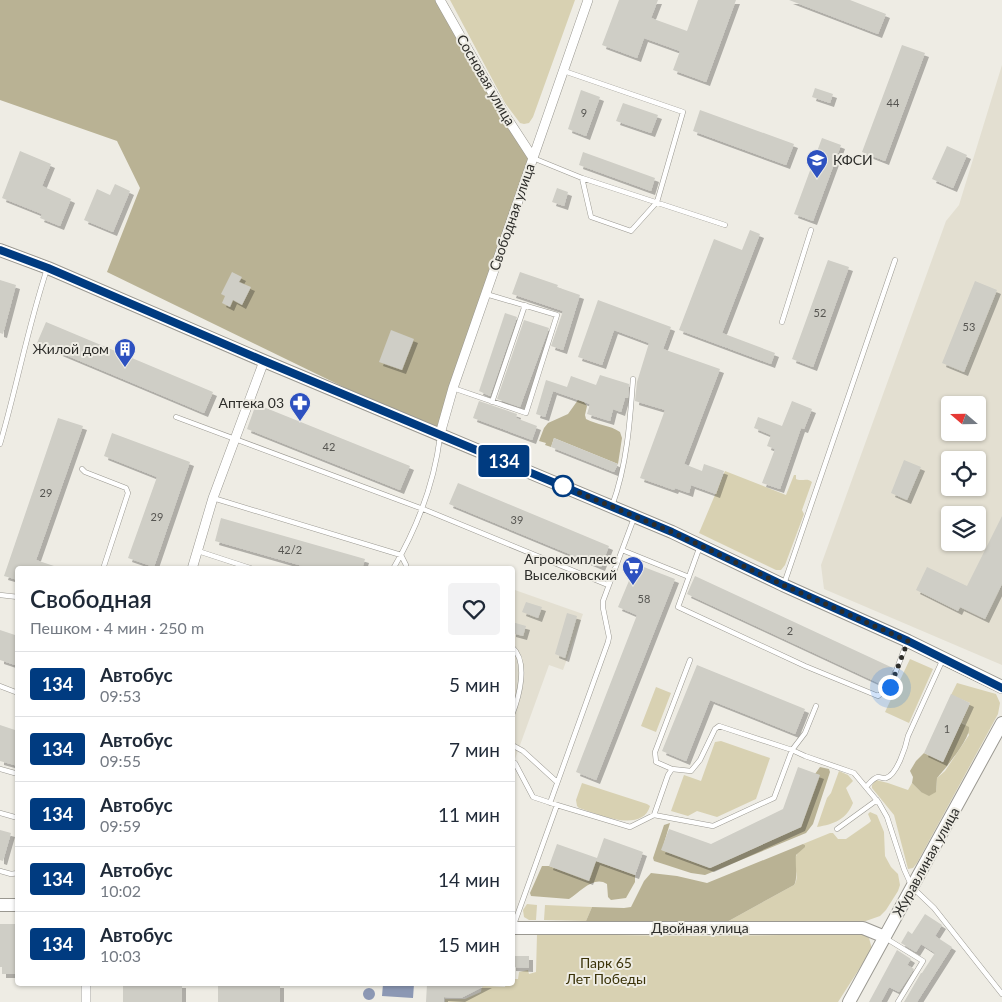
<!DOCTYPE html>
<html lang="ru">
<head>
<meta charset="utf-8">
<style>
	:root { --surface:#fff; --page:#f2f2f3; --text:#1f2937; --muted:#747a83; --line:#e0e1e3 }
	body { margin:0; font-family:Lato,sans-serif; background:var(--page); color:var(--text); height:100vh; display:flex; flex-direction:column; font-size:19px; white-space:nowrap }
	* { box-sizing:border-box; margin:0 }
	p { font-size:16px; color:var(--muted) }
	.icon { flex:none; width:28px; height:28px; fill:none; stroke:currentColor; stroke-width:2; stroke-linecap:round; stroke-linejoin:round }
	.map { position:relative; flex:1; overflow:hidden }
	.details { position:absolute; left:15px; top:566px; width:500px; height:420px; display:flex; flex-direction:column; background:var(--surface); border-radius:5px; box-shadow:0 1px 4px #0004 }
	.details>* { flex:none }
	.badge { padding:0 10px; border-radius:4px; font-size:18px; line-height:32px }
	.needle { width:32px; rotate:290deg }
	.fabs { position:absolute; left:941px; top:396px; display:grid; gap:10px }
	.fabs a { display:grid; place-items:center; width:45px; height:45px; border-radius:5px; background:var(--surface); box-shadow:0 1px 4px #0004; font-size:25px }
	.you { position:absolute; width:25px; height:25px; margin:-12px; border:4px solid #fff; border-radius:50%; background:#1a73e8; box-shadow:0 0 0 8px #1a73e833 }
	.map>.badge { position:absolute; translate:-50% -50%; box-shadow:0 0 0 2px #fff }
	.round { display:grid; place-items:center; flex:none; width:52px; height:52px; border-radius:5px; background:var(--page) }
	.overview { display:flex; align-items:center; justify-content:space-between; height:85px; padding:0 15px }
	h1 { font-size:24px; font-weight:600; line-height:38px }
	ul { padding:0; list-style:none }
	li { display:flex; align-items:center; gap:15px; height:65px; padding:0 15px; border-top:1px solid var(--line) }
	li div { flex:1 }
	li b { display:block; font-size:19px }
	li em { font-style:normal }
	li .badge { min-width:55px; font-weight:700; text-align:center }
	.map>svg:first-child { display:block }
	.built { fill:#e3dfd1; fill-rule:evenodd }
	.green { fill:#d8d1b2 }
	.forest { fill:#b9b294 }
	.water { fill:#8c98b4 }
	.building { fill:#cfcec6; filter:url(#shadow) }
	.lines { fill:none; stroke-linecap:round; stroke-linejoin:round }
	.lane-casing { stroke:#9a9891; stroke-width:5.5 }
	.street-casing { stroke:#9a9891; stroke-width:10 }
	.secondary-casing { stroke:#9a9891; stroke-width:14 }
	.lane { stroke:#fff; stroke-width:4.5 }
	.street { stroke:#fff; stroke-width:9 }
	.secondary { stroke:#fff; stroke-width:12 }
	.line-casing { stroke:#fff; stroke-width:11 }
	.line { stroke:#003b80; stroke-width:8 }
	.walk { stroke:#2d2d2a; stroke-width:5; stroke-dasharray:0 9 }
	.stop-dot { fill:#fff; stroke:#003b80; stroke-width:2.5 }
	.labels { text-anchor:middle; stroke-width:4; stroke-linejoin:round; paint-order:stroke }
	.number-label { font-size:11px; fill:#565551 }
	.street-label { font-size:14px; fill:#2d2d2a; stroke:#eeece4 }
	.poi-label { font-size:14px; fill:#2d2d2a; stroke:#eeece4; text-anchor:end }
	.park-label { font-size:14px; fill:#3a3208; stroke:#eeece4 }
</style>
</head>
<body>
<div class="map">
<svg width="1002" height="1002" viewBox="0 0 1002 1002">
	<defs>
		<filter id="shadow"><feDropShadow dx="4" dy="4" stdDeviation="0" flood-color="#0004"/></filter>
	</defs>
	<rect width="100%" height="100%" fill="#eeece4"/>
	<path class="built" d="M1002,65V665L824,589L821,565L946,221L959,205ZM950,405H978V432H950ZM950,460H978V488H950ZM950,515H978V542H950Z
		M512,589L583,614L563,670L549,665L515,759L512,758Z"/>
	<path class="green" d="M450,0H575L533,117L529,123L524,124L520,123L505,103Z
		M725,471L786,495L794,475H796V479C801,482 807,477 812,482L802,510L804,514L785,565L781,570H776L699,533Z
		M910,659L933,669L909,723L885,712Z
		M957,683L996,694L1000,703L998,714L917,863L913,868L908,869L894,815L872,788V785L876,780L888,783L908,790L912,783L921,792H936L937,778L945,771L969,735L964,724L961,723L970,703L951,695Z
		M656,687L671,693L656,732L641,726Z
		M721,741L770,758L756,799L717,817L697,811L688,816L671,811L684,775L701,781L715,742Z
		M839,771L848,775L853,781L846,788L853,803C846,820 834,824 817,827L827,798L831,793Z
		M582,783L647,804L650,806C642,834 597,814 579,808L577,806L576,800Z
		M870,812L877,815L884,832L885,856L891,867L898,874L900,885L898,891L886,910L880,916L863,922L725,923L794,885C801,876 791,864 797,854C799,851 803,848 805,845L803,844L830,833H833L838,839H846L869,823L871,821L868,814Z
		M527,904L537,905L536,920H529L524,917L523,910Z
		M545,905L592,907L586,921L544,920Z
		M537,934L694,936L855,934L864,935L869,938L872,949L838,1002H445V999H465L481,992L482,986L505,987L506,984H512L513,979H518L519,972L528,970L529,974L536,972Z"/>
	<path class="forest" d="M0,0H440L533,158L440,434L107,272L140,188L117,141L0,100Z
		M578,400L584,402L587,406L585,415L586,419C597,425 610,425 620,432L622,438L618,464L554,438L551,447L545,445L546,443L539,441L544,428L548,423L568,414Z
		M961,723L969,727C971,738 945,769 937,778L936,792L929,796L921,792L912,783L913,777L910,771L916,761L924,753L943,762Z
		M820,767L829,769L830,772L813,824L806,833L705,875L691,873L654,861L653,858L664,825L670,823L662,850L710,868L801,827L819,775L815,774Z
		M803,844L805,845V847L796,855C795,864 798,880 794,885L725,923L586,921L592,907L624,908L631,907L644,881L651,873L677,876L707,883Z
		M596,861L635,875V882L626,898L611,900L608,897L607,884C594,875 580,892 569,899L531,896L530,893L542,866H549L588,880Z"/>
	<path class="water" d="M383,984H414L413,998L382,996Z
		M363 994a6 6 0 1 1 12 0a6 6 0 1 1-12 0Z"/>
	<path class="building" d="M619,0H658L651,18L687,31L698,0H736L706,82L673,70L680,51L644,38L637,58L602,45Z
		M789,0H850L886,14L878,34Z
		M902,45L925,53L885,161L862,152Z
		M815,88L833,94L830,103L812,97Z
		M581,90L600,97L586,136L568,129Z
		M623,103L658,115L651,133L616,121Z
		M700,110L794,144L786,165L693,131Z
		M822,138L841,145L813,221L794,214Z
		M947,146L967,155L953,188L932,179Z
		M20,151L51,164L42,186L71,199L60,226L40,218L42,214L2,198Z
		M583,152L655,178L651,191L579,165Z
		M115,184L130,191L113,232L84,220L97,189L110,195Z
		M557,188L568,192L564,206L552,202Z
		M750,230L760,234L722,333L775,353L771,364L679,330L714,239L742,250Z
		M828,260L849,267L813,367L792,359Z
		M232,272L242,277L239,282L251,287L242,305L233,300L230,307L222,303L225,296L221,294Z
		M520,272L558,285L557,287L580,295L563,350L551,346L563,311L512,294Z
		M0,280L16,285L3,334L0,333Z
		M975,281L997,290L964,372L942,363Z
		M598,300L671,327L663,349L720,369L684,464L702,471L704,464L724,471L716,494L691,485L689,493L675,488L674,490L640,478L665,410L635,401L637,382L649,343L614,330L602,365L578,357Z
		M505,313L517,317L490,396L479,391Z
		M524,320L549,328L520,407L497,399Z
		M46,322L213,392L204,413L37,343Z
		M391,330L414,339L402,370L379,362Z
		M600,375L629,384L628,398H625L621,412L613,409L610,421L587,414L590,404L553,391L545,417L536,414L546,380L567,387L571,376L596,385Z
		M479,401L517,414L516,418L537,426L532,440L473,418Z
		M792,401L812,409L804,429L801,428L780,489L762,483L775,449L767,446L771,435L754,428L758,417L782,426Z
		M256,404L410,466L400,490L247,429Z
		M58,418L83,426L36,560L57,567L56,569H18V580L4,576Z
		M112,433L190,462L154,567L128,558L157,477L104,456Z
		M554,438L618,464L614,472L551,447Z
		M904,460L921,467L907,500L891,493Z
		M458,483L609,546L601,567L449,504Z
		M1002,516V584L985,619L960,607L958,611L916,590L927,567L967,586Z
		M221,518L365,559L362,569H313L215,541Z
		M636,564L675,579L596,780L576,772L637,615L618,607Z
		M695,576L893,668L887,684L885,686L687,594Z
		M526,602L542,607L538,618L522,612Z
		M567,613L577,616L565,658L555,654Z
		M512,622L526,626L523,636L512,633Z
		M0,630L18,636V666L0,660Z
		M697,665L805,709L795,734L710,700L686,761L662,751Z
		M951,694L970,703L943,762L924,753Z
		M0,725L18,731V766L0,761Z
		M798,767L820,775L801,827L710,868L661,850L669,829L711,844L783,809Z
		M0,830L11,833L3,861L0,860Z
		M604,838L643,852L635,875L596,861L589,881L549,866L557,844L597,858Z
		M925,914L942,925L935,936L952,947L917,1002H904L921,973H922L935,953L921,944L916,952L901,943L908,931L912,934Z
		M0,924H18V974H2V967H0Z
		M897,950L911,959L907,965L914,969L899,992L889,987L881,1002H869Z
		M512,956H529V968L512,967Z
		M123,984H182V1002H123Z
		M218,984H280V1002H218Z
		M427,984H488L461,998L444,997V1002H426Z"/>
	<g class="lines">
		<g class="lane-casing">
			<path id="lane" d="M564,71L683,112L657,202L631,231L591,217L582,178
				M533,158L582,178L725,225
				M782,322L811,230
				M453,388L526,413L557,315L486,294
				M492,402L525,305
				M176,417L423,509L608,585
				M0,444C17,386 28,326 47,269
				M82,469L85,472L126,488L128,493L103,569
				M213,498L401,555L406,565L405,569
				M612,506C627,465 630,422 633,379
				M700,546L678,607L805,666L878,696L890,687L907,642
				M622,550L689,577
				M198,551L253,569
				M393,569C417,528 434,484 440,437
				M784,584L895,260
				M0,595L18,597
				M512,647C529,662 519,697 512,715
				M0,686L18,693
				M512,745L523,751L557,782
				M512,762L515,763L533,797L557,805L513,927
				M0,769L18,774
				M672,769L656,762L655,752L690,660
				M866,787C869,784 873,778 878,777C881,777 883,779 886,778C897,775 906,746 908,736L943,659
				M550,803L608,642L609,637L603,608V601L634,518
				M557,805L630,827L654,815L713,826L774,798L792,750L805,756L854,773L879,803L887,817L904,869L912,887L934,908L1002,994
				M0,813L18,818
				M654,815L668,775L672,769L691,771L700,760L715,729L719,726L792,750L805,733L816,706
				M837,829L877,800
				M0,871L11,874L18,873
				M887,939L923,961L898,1002"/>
		</g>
		<g class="street-casing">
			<path id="street" d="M440,0L505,115L533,158
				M440,434L453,388L588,0
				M192,569L213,498L264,361
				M86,1002V984"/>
		</g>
		<g class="secondary-casing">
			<path id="secondary" d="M0,250L48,268L264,361L672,532L783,585L908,641L1002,687
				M0,905H18
				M512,928H863L885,937
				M849,1002L1002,723"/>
		</g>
		<use href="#lane" class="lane"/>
		<use href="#street" class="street"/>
		<use href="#secondary" class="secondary"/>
	</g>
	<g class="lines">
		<g class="line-casing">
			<path id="line" d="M0,250L48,268L264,361L672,532L783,585L908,641L1002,688"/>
		</g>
		<use href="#line" class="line"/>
		<path class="walk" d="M563,486L672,532L783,585L908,641L890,687"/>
	</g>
	<defs>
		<g id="university-pin" transform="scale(1.125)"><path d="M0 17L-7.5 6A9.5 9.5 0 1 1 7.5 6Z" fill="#2d51c0" stroke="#eeece4"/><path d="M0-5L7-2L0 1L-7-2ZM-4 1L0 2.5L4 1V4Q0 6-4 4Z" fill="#fff"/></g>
		<g id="building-pin" transform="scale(1.125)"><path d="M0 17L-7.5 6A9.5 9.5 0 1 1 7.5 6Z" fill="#2d51c0" stroke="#eeece4"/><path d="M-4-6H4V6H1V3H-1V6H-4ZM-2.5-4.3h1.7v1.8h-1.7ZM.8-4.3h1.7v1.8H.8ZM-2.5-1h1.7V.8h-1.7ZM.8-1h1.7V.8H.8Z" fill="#fff"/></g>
		<g id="pharmacy-pin" transform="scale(1.125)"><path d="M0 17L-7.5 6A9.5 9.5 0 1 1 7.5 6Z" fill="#2d51c0" stroke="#eeece4"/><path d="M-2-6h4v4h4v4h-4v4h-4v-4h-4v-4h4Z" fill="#fff"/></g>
		<g id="supermarket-pin" transform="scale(1.125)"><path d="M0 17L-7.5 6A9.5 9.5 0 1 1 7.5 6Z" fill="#2d51c0" stroke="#eeece4"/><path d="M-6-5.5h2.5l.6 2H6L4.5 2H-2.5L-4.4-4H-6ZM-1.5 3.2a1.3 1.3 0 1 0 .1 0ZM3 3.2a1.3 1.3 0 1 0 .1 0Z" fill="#fff"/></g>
	</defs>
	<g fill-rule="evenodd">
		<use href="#university-pin" x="817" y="160"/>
		<use href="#building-pin" x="125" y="349"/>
		<use href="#pharmacy-pin" x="300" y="403"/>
		<use href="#supermarket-pin" x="633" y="567"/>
	</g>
	<circle class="stop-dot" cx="563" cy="486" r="10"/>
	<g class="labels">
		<g class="number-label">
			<text x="893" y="107">44</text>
			<text x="584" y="117">9</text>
			<text x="820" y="317">52</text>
			<text x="969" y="331">53</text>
			<text x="329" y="451">42</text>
			<text x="46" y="497">29</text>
			<text x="157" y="521">29</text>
			<text x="517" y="524">39</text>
			<text x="290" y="554">42/2</text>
			<text x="644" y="603">58</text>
			<text x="790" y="635">2</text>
			<text x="947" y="733">1</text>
		</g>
		<g class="street-label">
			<text transform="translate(486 80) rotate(60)" y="5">Сосновая улица</text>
			<text transform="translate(512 217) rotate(-71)" y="5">Свободная улица</text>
			<text transform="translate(926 862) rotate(-61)" y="5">Журавлиная улица</text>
			<text x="700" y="933">Двойная улица</text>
		</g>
		<g class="poi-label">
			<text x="833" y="165" text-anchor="start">КФСИ</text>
			<text x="109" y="354">Жилой дом</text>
			<text x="284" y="408">Аптека 03</text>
			<text x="617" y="564">Агрокомплекс<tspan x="617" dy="16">Выселковский</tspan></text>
		</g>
		<g class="park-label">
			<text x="606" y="968">Парк 65<tspan x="606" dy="16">Лет Победы</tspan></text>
		</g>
	</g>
</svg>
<div class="fabs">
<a><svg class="needle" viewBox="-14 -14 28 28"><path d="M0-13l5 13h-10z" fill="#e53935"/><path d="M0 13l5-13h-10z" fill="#747a83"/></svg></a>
<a><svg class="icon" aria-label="locate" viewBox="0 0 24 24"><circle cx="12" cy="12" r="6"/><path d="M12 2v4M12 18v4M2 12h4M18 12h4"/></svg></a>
<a><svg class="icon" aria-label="layers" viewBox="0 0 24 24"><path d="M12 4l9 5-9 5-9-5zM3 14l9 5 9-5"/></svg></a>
</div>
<div class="you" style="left:890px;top:687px"></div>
<b class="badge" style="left:504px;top:461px;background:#003b80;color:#fff">134</b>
<section class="details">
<div class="overview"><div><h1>Свободная</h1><p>Пешком · 4 мин · 250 m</p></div><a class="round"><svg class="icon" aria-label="heart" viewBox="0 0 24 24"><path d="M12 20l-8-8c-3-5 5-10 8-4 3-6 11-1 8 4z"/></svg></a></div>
<ul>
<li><span class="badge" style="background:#003b80;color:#fff">134</span><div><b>Автобус</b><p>09:53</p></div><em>5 мин</em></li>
<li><span class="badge" style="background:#003b80;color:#fff">134</span><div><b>Автобус</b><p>09:55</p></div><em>7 мин</em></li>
<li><span class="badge" style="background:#003b80;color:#fff">134</span><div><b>Автобус</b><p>09:59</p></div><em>11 мин</em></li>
<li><span class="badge" style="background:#003b80;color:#fff">134</span><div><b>Автобус</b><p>10:02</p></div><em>14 мин</em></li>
<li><span class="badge" style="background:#003b80;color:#fff">134</span><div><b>Автобус</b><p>10:03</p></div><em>15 мин</em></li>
</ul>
</section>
</div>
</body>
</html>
